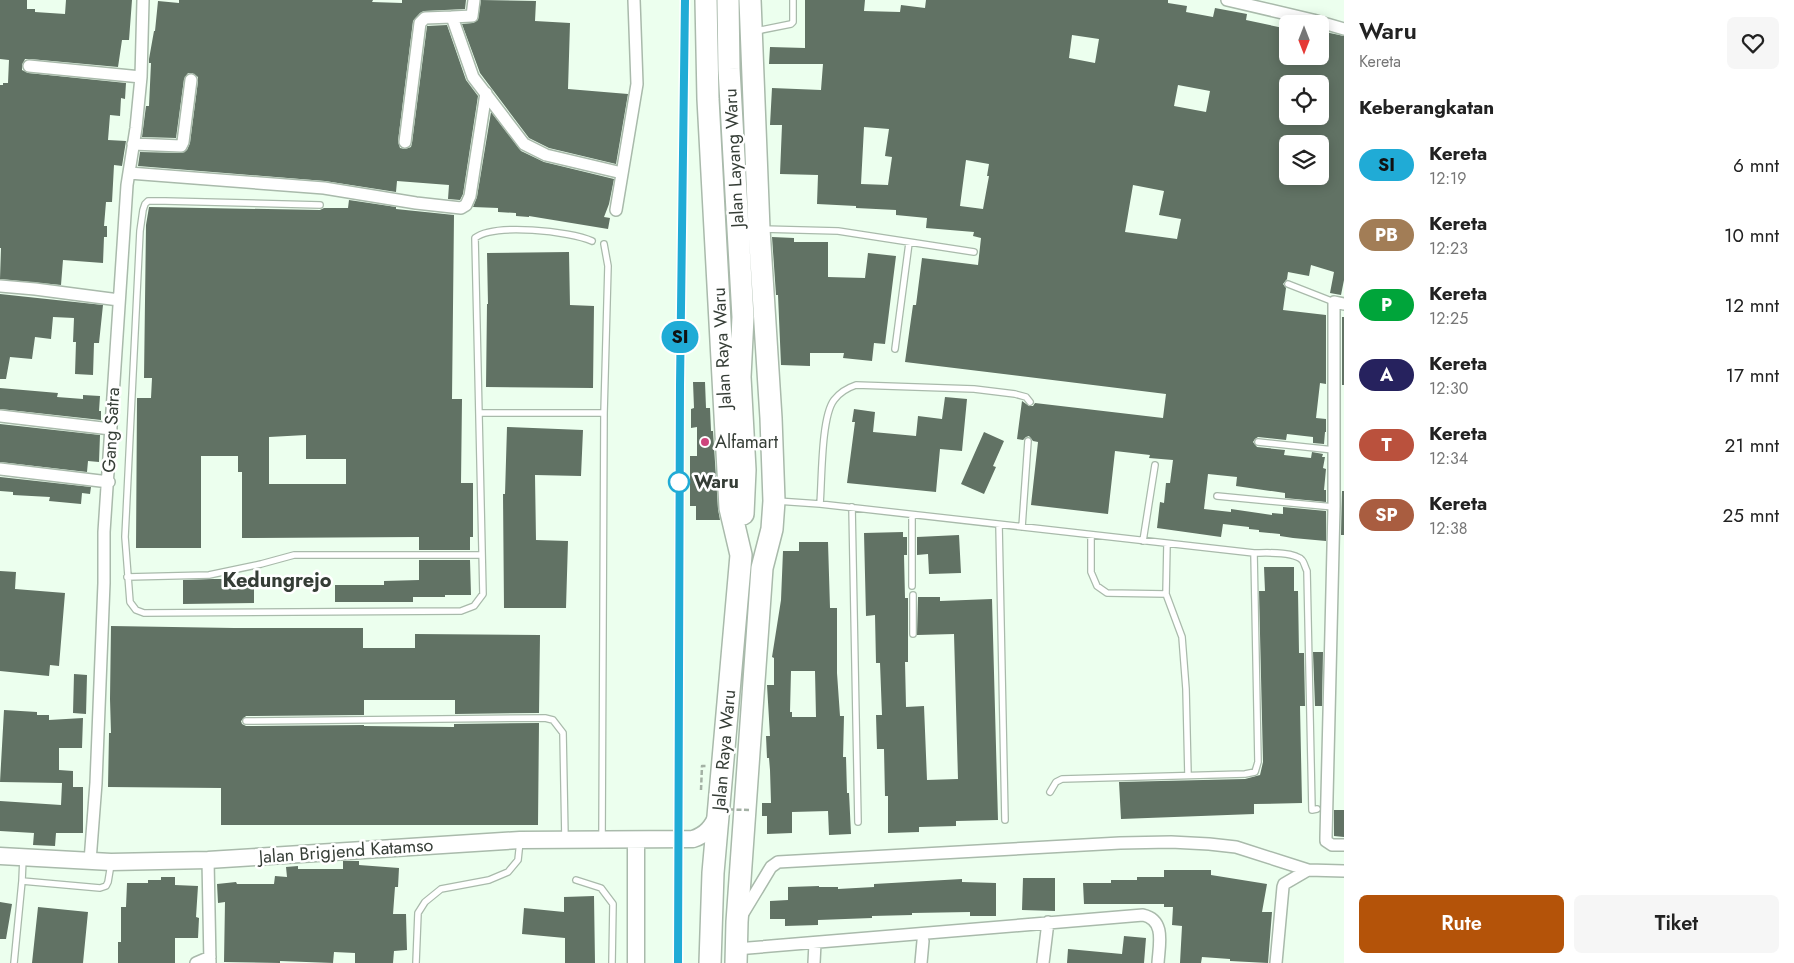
<!DOCTYPE html>
<html lang="id">
<head>
<meta charset="utf-8">
<style>
	:root { --surface:#fff; --page:#f6f6f6; --text:#222; --muted:#767676; --accent:#b45309 }
	body { margin:0; font-family:Jost,sans-serif; background:var(--page); color:var(--text); height:100vh; display:flex; flex-direction:column; font-size:19px; white-space:nowrap }
	* { box-sizing:border-box; margin:0 }
	p { font-size:16px; color:var(--muted) }
	.icon { flex:none; width:28px; height:28px; fill:none; stroke:currentColor; stroke-width:2; stroke-linecap:round; stroke-linejoin:round }
	.map { position:relative; flex:1; overflow:hidden }
	.side { display:flex; flex-direction:column; background:var(--surface); width:450px }
	.side>* { flex:none }
	.badge { padding:0 10px; border-radius:16px; font-size:18px; line-height:32px }
	.needle { width:32px; rotate:180deg }
	.controls { position:absolute; left:1279px; top:15px; display:grid; gap:10px }
	.controls a { display:grid; place-items:center; width:50px; height:50px; border-radius:8px; background:var(--surface); box-shadow:0 2px 12px #0003; font-size:25px }
	.map>.badge { position:absolute; translate:-50% -50%; box-shadow:0 0 0 2px #fff }
	h2 { padding:0 15px; font-size:19px; line-height:45px }
	.round { display:grid; place-items:center; flex:none; width:52px; height:52px; border-radius:8px; background:var(--page) }
	.head { display:flex; align-items:center; justify-content:space-between; height:85px; padding:0 15px }
	h1 { font-size:24px; font-weight:600; line-height:38px }
	.button { display:flex; gap:10px; margin-top:auto; padding:10px 15px }
	.button a { flex:1; height:58px; border-radius:8px; background:var(--accent); color:#fff; font-size:20px; font-weight:600; line-height:58px; text-align:center }
	.button a+a { background:var(--page); color:var(--text) }
	ul { padding:0; list-style:none }
	li { display:flex; align-items:center; gap:15px; height:70px; padding:0 15px }
	li div { flex:1 }
	li b { display:block; font-size:19px }
	li em { font-style:normal }
	li .badge { min-width:55px; font-weight:700; text-align:center }
	main { display:flex; flex:1; min-height:0 }
	.map>svg:first-child { display:block }
	.building { fill:#617264; fill-rule:evenodd }
	.lines { fill:none; stroke-linecap:round; stroke-linejoin:round }
	.lane-casing { stroke:#a9baab; stroke-width:8 }
	.street-casing { stroke:#a9baab; stroke-width:14 }
	.secondary-casing { stroke:#a9baab; stroke-width:19 }
	.highway-casing { stroke:#a9baab; stroke-width:24 }
	.path { stroke:#a3b1a4; stroke-width:2.5; stroke-dasharray:5 2.5; stroke-linecap:butt }
	.lane { stroke:#fff; stroke-width:5.5 }
	.street { stroke:#fff; stroke-width:11 }
	.secondary { stroke:#fff; stroke-width:16 }
	.highway { stroke:#fff; stroke-width:21 }
	.rail { stroke:#4c564d; stroke-width:4; stroke-dasharray:10 5; stroke-linecap:butt }
	.path-bridge { stroke:#a3b1a4; stroke-width:2.5; stroke-dasharray:5 2.5; stroke-linecap:butt }
	.line-casing { stroke:#fff; stroke-width:11 }
	.line { stroke:#20abd6; stroke-width:8 }
	.poi-dot { fill:#ce447c; stroke:#fff; stroke-width:2 }
	.stop-dot { fill:#fff; stroke:#20abd6; stroke-width:2.5 }
	.labels { text-anchor:middle; stroke-width:5; stroke-linejoin:round; paint-order:stroke }
	.street-label { font-size:18px; fill:#353d36; stroke:#fff }
	.poi-label { font-size:18px; fill:#353d36; stroke:#fff; text-anchor:start }
	.stop-label { font-size:18px; font-weight:bold; fill:#353d36; stroke:#fff; text-anchor:start }
	.quarter-label { font-size:20px; font-weight:bold; fill:#353d36; stroke:#fff }
</style>
</head>
<body>
<main>
<div class="map">
<svg width="1344" height="963" viewBox="0 0 1344 963">
	<rect width="100%" height="100%" fill="#ecffee"/>
	<path class="building" d="M0,0H27V9H35V12L65,14L66,0H132L129,40H122L118,67L30,59H25L22,65V70L28,73L126,83L125,99L121,98L120,116L110,115L108,140L126,141L122,166L114,165L112,202H106L104,226H107V237H104L103,263L63,260L61,285L0,279L1,248H0V85H3V83H8L9,60L0,59Z
		M179,0H373L372,2L402,3V0H466L465,9L424,11L420,13L413,21L398,141L400,148L405,149L411,147L412,143L427,26L447,25L466,80L478,96L463,194L460,200L448,199L449,185L397,181L396,192L325,181L138,166L140,152L181,153L187,150L190,143L198,81V77L192,73H188L184,79L176,138L142,137L146,106H149L151,63H149V59L154,31H155L158,1L179,3Z
		M481,0L536,1L535,21L570,23L568,89L628,94L616,164L549,148L529,138L480,73L462,24L473,23L478,20Z
		M805,0H865L864,11L900,12L901,5L925,8L926,0H1168V3L1187,6L1186,12L1213,17L1215,8L1247,14L1246,20L1288,29V56H1321L1325,32L1344,36V280L1341,295L1330,293L1334,272L1311,265L1309,276L1288,272L1287,279L1283,284L1286,288L1283,310L1326,315V384L1320,383L1316,418L1326,419V432H1325L1324,444L1313,443V437L1287,434L1286,440L1258,437L1255,439L1253,442L1257,447L1285,450L1284,455L1311,458L1312,452L1323,454L1322,457H1325L1323,468L1326,469L1324,490H1326V502L1285,498V493L1236,486L1237,477L1208,474L1204,509L1231,512V509L1272,515V513L1283,514V507L1326,511V541L1293,538L1280,536V534L1259,532V530L1249,529V527L1223,524L1221,537L1157,528L1160,502L1164,503L1166,483H1170L1173,460L1149,458L1150,455L1115,451L1108,514L1031,505L1038,442L1033,441L1029,436L1026,437L1023,440L1017,439L1022,401L1029,406H1033L1035,403L1163,418L1166,394L905,362L913,305H916L922,258L978,265L981,238L973,236L974,232L926,228L927,218L896,215V210L856,208V206L817,204L818,175L780,174L782,125H770L772,88L821,90L823,64H769L770,47L805,48ZM1072,35L1099,39L1095,63L1069,58ZM1288,84H1320V116H1288ZM1178,85L1210,91L1206,112L1174,106ZM864,127L889,129L885,156L892,157L888,185L861,184ZM1288,144H1320V176H1288ZM966,160L989,164L987,176H989L983,209L960,206ZM1133,185L1164,191L1159,215L1181,219L1177,239L1125,232Z
		M491,112L521,151L544,162L614,179L609,204L604,217L610,218L608,229L529,216V217L516,216V213L498,212V208L473,207L477,197Z
		M349,200L396,207V209L454,215L452,399H462L461,483H473V537H470V550H419V537L242,538V472H238V456H201V548H136L137,398H151L152,378H144L146,225L149,207L320,210L324,208H348ZM306,435V459H346V484H269V437Z
		M772,237L794,238V242H828V277L865,278L868,253L896,256L885,344L874,343L872,361L843,358L844,353H810V366L781,365L778,295H776Z
		M569,252L570,305L594,306L593,388L486,387L487,304H488L487,253Z
		M0,294L103,305L99,343H94L93,375L75,374L76,342H73L74,318L53,317L51,339L35,337L32,359L10,357L6,379H0Z
		M1342,317H1344V385H1342Z
		M693,382H705L706,408H710L711,431H713L718,509L720,520H696V506H690V456H697V427L691,428V409L694,408Z
		M0,388L58,393L57,397L83,399V395L100,396L99,411H101V420L0,409Z
		M945,397L967,399L962,451L940,449L936,492L847,483L855,422H852L854,409L875,412L873,432L916,436L918,416L942,419Z
		M0,424L100,435L99,462L88,461L87,472L0,462Z
		M507,427L583,430L581,476L535,475L536,540L568,541L566,608H504L503,494H505Z
		M984,432L1004,441L993,466L996,467L984,494L961,484Z
		M0,477L91,487L90,494L82,493L81,504L49,501L50,497L13,495V492L0,491Z
		M1342,491H1344V535H1341Z
		M903,532V537H907V555H904L905,598H908V662H905L906,707L924,706L927,780L958,779L954,634L917,635L918,597H940V601L992,599L998,820L956,821V826L919,827V832L888,833V796H885L884,749H877L876,715H882L880,663H876L875,615L866,616L864,533Z
		M959,535L961,573L929,574L928,554L917,555V537Z
		M799,542H828L830,608H837V673L840,716H844L843,757H846L847,793H849L851,834L829,835L828,811L792,812V833L767,834V816H762V803H771L770,770L769,758H767L766,736H770L767,685H774V658L772,657L781,600L783,551H799ZM791,671H815L816,717H792V712H790Z
		M419,560H470L471,595H445V597H413V602H335V585H384V581L419,580Z
		M1264,567H1294V591H1298L1299,653H1304L1305,706H1300L1302,803L1254,804V814L1121,819L1119,782L1245,779L1260,775L1263,762L1259,591H1265Z
		M0,571L16,572L15,589L65,593L59,666L50,665L49,676L0,671Z
		M213,579H254V603L183,604V580Z
		M111,626L234,628H363V648H415V634L540,635L539,713L455,714V700H364V715L246,716L241,721L242,724L246,726L364,725V726L454,727V724L539,723L538,825H221V788L108,787L109,733H111L110,699Z
		M1313,652H1323L1322,706H1315Z
		M74,674L87,675L86,714L73,713Z
		M4,710L37,712V715H49V720L83,718L82,748H59V770L73,771V787H83V833H56L55,846L33,845L34,833L0,831V801L61,805L62,783L0,782Z
		M1334,810H1344V837L1334,836Z
		M343,861H359V865L399,868L398,887H395L393,914H406L407,950L394,951L393,963H355V953L334,952L333,963L280,961V963L224,962L225,902L218,903L217,884L236,882L237,884H274L275,876L287,877L286,867L298,866V869H343Z
		M1164,870H1211V875L1267,884L1262,912H1272L1268,963L1230,961V959L1202,957L1201,963H1180L1182,926L1172,925L1173,907H1164V904H1084L1083,883H1111V880H1137V877H1164Z
		M161,877H175V885L198,886L196,917L199,918L198,938H175V963H118V942H121V907H126L127,883H148V880H161Z
		M1023,878H1055V911L1022,910Z
		M962,879V882L996,883V916H970V912L912,913V915L872,916V918L818,920V925L785,926V919H770V901L788,900V887L819,886V887H838V889L874,887V884Z
		M594,896L595,963H565V938L522,934L524,908L564,912V897Z
		M0,902L12,904L6,939H0Z
		M38,907L88,912L83,963H32Z
		M1124,936L1146,938L1144,963H1067L1068,949L1122,954Z"/>
	<g class="lines">
		<g class="lane-casing">
			<path id="lane" d="M756,31L791,24L793,22V0
				M320,205L165,201H148L145,204L143,210L140,231L125,537L130,602L136,610L144,613L461,611L474,606L483,594L475,238C494,223 570,231 592,241
				M762,229L838,231L974,252
				M1288,284L1334,302
				M895,349L909,243
				M479,413H604
				M1258,442L1334,450
				M1217,496L1334,507
				M777,501L820,504L1254,553C1265,553 1294,551 1302,560C1304,562 1305,567 1307,571L1312,810L1317,809
				M820,504C822,480 821,417 834,400C840,392 847,388 856,385L974,389L1015,394L1026,397L1030,402
				M852,507L858,822
				M912,515V586
				M999,525L1005,820
				M1022,527L1028,441
				M1091,535V572L1097,586L1107,593L1166,594L1167,544
				M1143,541L1155,465
				M127,577L209,575L261,564L294,555H482
				M1166,594L1182,637L1186,689L1188,775
				M913,595V634
				M246,721L545,718L553,720L563,733L565,838
				M1050,792L1056,782L1062,779L1245,774L1255,772L1258,762L1254,553
				M602,839L604,413L608,266L604,244
				M576,880L601,888L613,904L612,963
				M22,881L100,888L106,886L108,882L111,864
				M14,963L22,881L23,858
				M416,963L418,913L425,902L441,889L489,880L508,872L518,860L520,841"/>
		</g>
		<g class="street-casing">
			<path id="street" d="M1227,0L1313,20L1344,29
				M452,17L472,16L474,0
				M29,66L141,77
				M405,142L420,23L425,18L452,17L473,77L524,144L546,155L622,173
				M133,144L181,146L183,142L191,80
				M129,173L324,188L416,203L461,208L466,205L470,196L486,93
				M616,210L637,84L634,0
				M0,286L35,289L119,300
				M1344,304L1334,302V507L1326,838V841L1332,845H1344
				M0,416L111,429
				M0,469L109,482
				M208,860L210,963
				M90,861L96,783L104,583V532L127,185L136,128L141,77L143,0
				M742,915L771,867L778,862L1120,843L1171,842L1209,844L1236,847L1308,870L1344,871
				M736,949L1143,915C1166,920 1159,945 1158,963
				M196,963L210,957
				M814,963L815,943
				M921,963L923,941
				M1043,963L1048,922
				M1276,963L1283,887L1284,884L1308,870"/>
		</g>
		<g class="secondary-casing">
			<path id="secondary" d="M0,856L111,862L208,860L520,840L693,839C706,835 712,827 718,814
				M636,963V840"/>
		</g>
		<g class="highway-casing">
			<path id="highway" d="M706,0L708,99L730,508L741,555L713,873L710,963
				M728,0L729,69L743,317L740,377L745,470L743,514
				M736,963L737,922L762,568L772,529L774,501L771,418L759,229L750,0"/>
		</g>
		<path class="path" d="M701,790L702,766H706"/>
		<use href="#lane" class="lane"/>
		<use href="#street" class="street"/>
		<use href="#secondary" class="secondary"/>
		<use href="#highway" class="highway"/>
		<path class="rail" d="M678,963L680,385L685,0"/>
		<path class="path-bridge" d="M714,809L749,810"/>
	</g>
	<g class="lines">
		<g class="line-casing">
			<path id="line" d="M678,963L680,385L685,0"/>
		</g>
		<use href="#line" class="line"/>
	</g>
	<circle class="poi-dot" cx="705" cy="442" r="5"/>
	<circle class="stop-dot" cx="679" cy="482" r="10"/>
	<g class="labels">
		<g class="street-label">
			<text transform="translate(734 158) rotate(-93)" y="6">Jalan Layang Waru</text>
			<text transform="translate(722 348) rotate(-93)" y="6">Jalan Raya Waru</text>
			<text transform="translate(111 430) rotate(-87)" y="6">Gang Satra</text>
			<text transform="translate(724 750) rotate(-85)" y="6">Jalan Raya Waru</text>
			<text transform="translate(346 851) rotate(-4)" y="6">Jalan Brigjend Katamso</text>
		</g>
		<g class="poi-label">
			<text x="715" y="448">Alfamart</text>
		</g>
		<g class="stop-label">
			<text x="694" y="488">Waru</text>
		</g>
		<g class="quarter-label">
			<text x="277" y="587">Kedungrejo</text>
		</g>
	</g>
</svg>
<div class="controls">
<a><svg class="needle" viewBox="-14 -14 28 28"><path d="M0-13l5 13h-10z" fill="#e53935"/><path d="M0 13l5-13h-10z" fill="#767676"/></svg></a>
<a><svg class="icon" aria-label="locate" viewBox="0 0 24 24"><circle cx="12" cy="12" r="6"/><path d="M12 2v4M12 18v4M2 12h4M18 12h4"/></svg></a>
<a><svg class="icon" aria-label="layers" viewBox="0 0 24 24"><path d="M12 4l9 5-9 5-9-5zM3 14l9 5 9-5"/></svg></a>
</div>
<b class="badge" style="left:680px;top:337px;background:#20abd6;color:#111">SI</b>
</div>
<section class="side">
<div class="head"><div><h1>Waru</h1><p>Kereta</p></div><a class="round"><svg class="icon" aria-label="heart" viewBox="0 0 24 24"><path d="M12 20l-8-8c-3-5 5-10 8-4 3-6 11-1 8 4z"/></svg></a></div>
<h2>Keberangkatan</h2>
<ul>
<li><span class="badge" style="background:#20abd6;color:#111">SI</span><div><b>Kereta</b><p>12:19</p></div><em>6 mnt</em></li>
<li><span class="badge" style="background:#a27d56;color:#fff">PB</span><div><b>Kereta</b><p>12:23</p></div><em>10 mnt</em></li>
<li><span class="badge" style="background:#00a53a;color:#fff">P</span><div><b>Kereta</b><p>12:25</p></div><em>12 mnt</em></li>
<li><span class="badge" style="background:#26225e;color:#fff">A</span><div><b>Kereta</b><p>12:30</p></div><em>17 mnt</em></li>
<li><span class="badge" style="background:#ba513d;color:#fff">T</span><div><b>Kereta</b><p>12:34</p></div><em>21 mnt</em></li>
<li><span class="badge" style="background:#a95d40;color:#fff">SP</span><div><b>Kereta</b><p>12:38</p></div><em>25 mnt</em></li>
</ul>
<div class="button"><a>Rute</a><a>Tiket</a></div>
</section>
</main>
</body>
</html>
